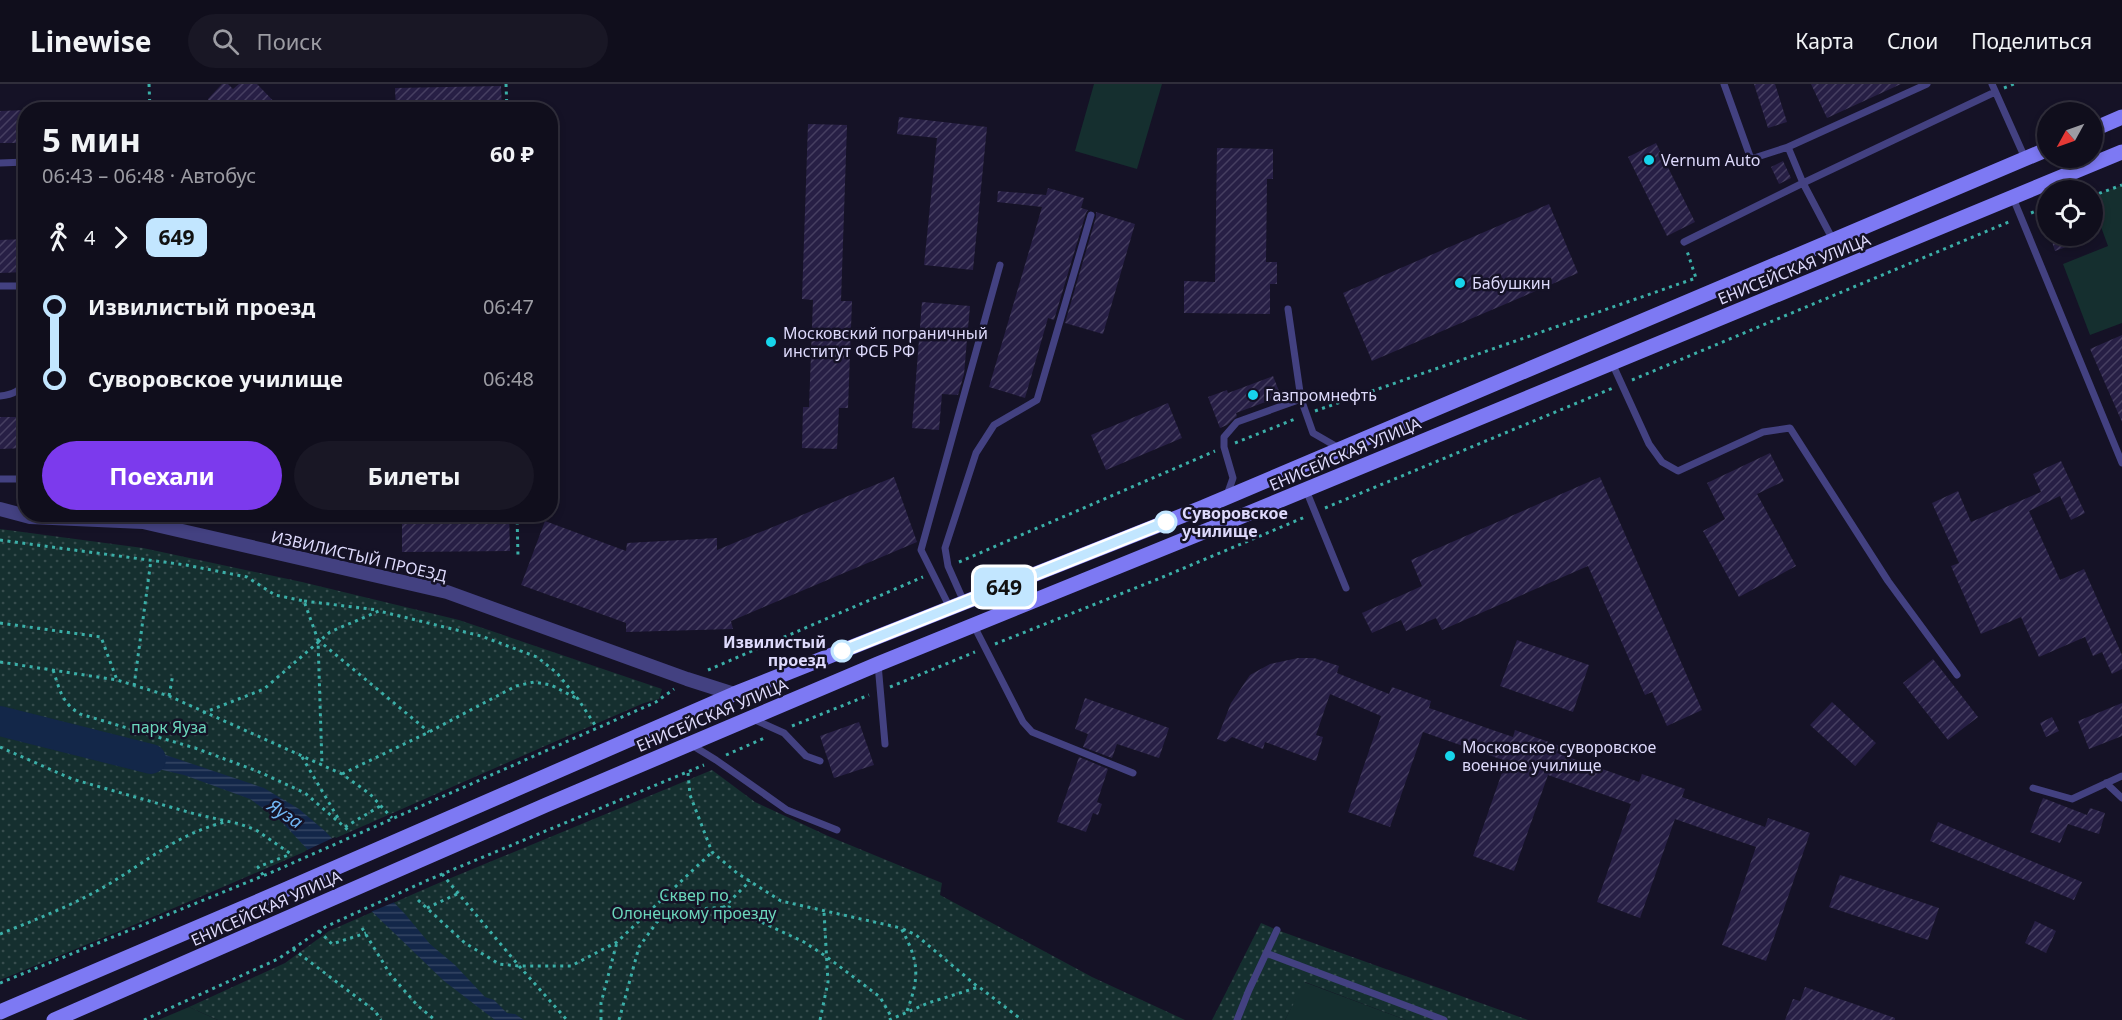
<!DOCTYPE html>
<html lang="ru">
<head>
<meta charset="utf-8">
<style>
	:root { --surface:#100e1c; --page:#191725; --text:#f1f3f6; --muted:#9c9ca3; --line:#302e3b; --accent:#7c3aed }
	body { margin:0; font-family:"Noto Sans",sans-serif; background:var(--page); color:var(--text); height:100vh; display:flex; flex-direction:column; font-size:22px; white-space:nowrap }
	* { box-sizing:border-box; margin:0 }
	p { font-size:20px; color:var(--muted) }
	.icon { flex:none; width:33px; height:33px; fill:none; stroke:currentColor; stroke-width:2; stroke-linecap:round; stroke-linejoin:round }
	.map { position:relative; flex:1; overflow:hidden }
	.drawer { position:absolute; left:18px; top:18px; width:540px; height:420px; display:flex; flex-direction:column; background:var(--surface); border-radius:24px; box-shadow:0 3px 9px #0003,0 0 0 2px var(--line) }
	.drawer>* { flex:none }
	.badge { padding:0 12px; border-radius:9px; font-size:21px; line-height:39px }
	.needle { width:39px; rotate:230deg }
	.tools { position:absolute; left:2037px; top:18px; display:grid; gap:12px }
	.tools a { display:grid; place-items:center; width:66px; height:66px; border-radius:50%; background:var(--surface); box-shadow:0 3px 9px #0003,0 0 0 2px var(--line); font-size:30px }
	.map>.badge { position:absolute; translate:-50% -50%; box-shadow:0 0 0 3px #fff }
	.legs { display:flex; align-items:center; gap:9px; height:66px; padding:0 24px; font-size:20px }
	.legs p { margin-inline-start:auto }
	.head { display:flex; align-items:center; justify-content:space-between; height:102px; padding:0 24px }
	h1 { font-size:33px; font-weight:700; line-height:45px }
	.primary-button { display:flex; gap:12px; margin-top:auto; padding:12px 24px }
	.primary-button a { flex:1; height:69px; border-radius:36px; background:var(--accent); color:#fff; font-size:24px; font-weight:700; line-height:69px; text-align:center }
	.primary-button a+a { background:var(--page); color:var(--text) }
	ul { padding:0 24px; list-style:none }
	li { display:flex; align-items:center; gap:21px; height:72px; font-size:22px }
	li i { display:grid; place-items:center; width:9px; height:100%; margin:0 8px; background:currentColor }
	li i::after { content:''; width:15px; height:15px; margin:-8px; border:4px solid; border-radius:50%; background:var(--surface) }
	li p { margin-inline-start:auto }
	li:first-child i { background:linear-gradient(#0000 50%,currentColor 0) }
	li:last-child i { background:linear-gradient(currentColor 50%,#0000 0) }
	header { display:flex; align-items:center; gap:36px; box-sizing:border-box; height:84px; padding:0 30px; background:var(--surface); border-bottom:2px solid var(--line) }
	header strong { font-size:28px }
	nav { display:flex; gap:33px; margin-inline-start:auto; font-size:21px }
	.search { width:420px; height:54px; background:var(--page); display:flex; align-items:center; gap:15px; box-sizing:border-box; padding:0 21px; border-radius:33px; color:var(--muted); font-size:22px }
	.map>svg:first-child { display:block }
	.green { fill:#152f2f }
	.park { fill:url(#park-dots) }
	.water { fill:url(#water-rules) }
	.pier { fill:#151226 }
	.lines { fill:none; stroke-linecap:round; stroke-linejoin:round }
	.river { stroke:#132749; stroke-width:30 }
	.building { fill:url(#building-hatch) }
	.path { stroke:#3bafa8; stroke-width:3; stroke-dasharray:3 4.5; stroke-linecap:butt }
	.lane { stroke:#434181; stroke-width:7 }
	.street { stroke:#434181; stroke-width:14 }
	.secondary { stroke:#7d79f3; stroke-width:15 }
	.line-1-casing { stroke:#fff; stroke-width:14 }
	.line-1 { stroke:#c2e6ff; stroke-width:9 }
	.poi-dot { fill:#17d5eb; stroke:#151226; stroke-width:2 }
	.stop-1-dot { fill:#fff; stroke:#c2e6ff; stroke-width:3 }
	.labels { text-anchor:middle; stroke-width:5; stroke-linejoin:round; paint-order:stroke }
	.poi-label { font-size:16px; fill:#dedafc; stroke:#151226; text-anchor:start }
	.street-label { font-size:16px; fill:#dedafc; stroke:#151226 }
	.stop-label { font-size:16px; font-weight:bold; fill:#dedafc; stroke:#151226; text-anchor:start }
	.park-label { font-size:16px; fill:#6bd6bc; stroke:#151226 }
	.water-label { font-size:18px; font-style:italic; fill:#71b6f3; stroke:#151226 }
</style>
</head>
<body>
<header>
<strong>Linewise</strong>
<div class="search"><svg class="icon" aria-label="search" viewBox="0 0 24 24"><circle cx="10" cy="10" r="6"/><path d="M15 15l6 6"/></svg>Поиск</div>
<nav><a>Карта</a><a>Слои</a><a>Поделиться</a></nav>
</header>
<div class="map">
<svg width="2122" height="936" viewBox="0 0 2122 936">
	<defs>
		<pattern id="park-dots" width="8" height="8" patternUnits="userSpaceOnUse" patternTransform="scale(1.5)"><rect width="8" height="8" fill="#152f2f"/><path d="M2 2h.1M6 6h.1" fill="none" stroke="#374d4e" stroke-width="1.8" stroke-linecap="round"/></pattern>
		<pattern id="water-rules" width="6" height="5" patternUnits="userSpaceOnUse" patternTransform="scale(1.5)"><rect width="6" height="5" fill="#132749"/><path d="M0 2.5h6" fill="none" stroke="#354664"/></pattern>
		<pattern id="building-hatch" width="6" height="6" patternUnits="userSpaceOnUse" patternTransform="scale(1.5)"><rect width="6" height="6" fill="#271f45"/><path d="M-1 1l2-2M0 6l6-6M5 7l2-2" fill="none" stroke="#463f61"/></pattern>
	</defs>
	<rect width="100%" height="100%" fill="#151226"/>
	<path class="green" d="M1094,0H1162L1137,85L1075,67Z
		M2122,101V239L2090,251L2063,180L2108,162L2093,121V112Z
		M1304,898L1406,936H1285Z
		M189,923L218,936H158Z"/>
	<path class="park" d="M0,445L143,464L302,498L459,536L662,605L659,615L644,619C429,712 217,809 0,896Z
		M712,686L755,718L828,752L942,799L940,811L1092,893L1185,936H218L189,923L285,879L329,847L434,801Z
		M1261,839L1277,846L1528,936H1406L1305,898L1285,936H1212Z"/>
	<path class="water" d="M118,655L264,704L299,725L325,747L405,830L430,860L455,881L485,913L494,916L507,929L515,930L524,936H495L444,897L308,766L282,738L250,715L184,691L111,674L113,660Z"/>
	<path class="pier" d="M335,753L397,817L368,829L305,767Z"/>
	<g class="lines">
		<path class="river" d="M0,637L151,675"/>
	</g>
	<path class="building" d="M222,0H228L233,5L239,0H257L282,26H208V15Z
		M1754,0H1775L1787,38L1768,44Z
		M1811,0H1901L1827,34Z
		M501,2L502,26H396L395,4Z
		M26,26V59H0V27Z
		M899,33L987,43L973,186L924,181L937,54L897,50Z
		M808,40L847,41L841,217H852L848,324H839L837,365L802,364L803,323H809L813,216L802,215Z
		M1656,59L1695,138L1667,152L1628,73Z
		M1217,64L1273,65V95H1267L1266,178H1277V200H1270V230L1184,229V197L1215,198Z
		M1783,77L1791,94L1779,100L1771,83Z
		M1048,104L1084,114L1081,124L1088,126L1086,129L1054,236L1048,234L1025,314L989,303L1042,123L997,118L998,107L1046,111Z
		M1549,120L1578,189L1372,277L1343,209Z
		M1096,128L1135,140L1103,250L1065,239L1096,133Z
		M2050,152H2094V153L2055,167Z
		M26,155V188L0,189V156Z
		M922,218L970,222L964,290L958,311L942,310L939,346L912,344Z
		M2122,251V338L2090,265Z
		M1273,292L1281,312L1236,329L1237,332L1227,341L1220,344L1208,313L1227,306L1228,309Z
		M1168,319L1182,354L1106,386L1091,351Z
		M0,333H26V364L0,365Z
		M1770,369L1784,397L1757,410L1796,482L1739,513L1703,447L1725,435L1707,399Z
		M2061,377L2085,429L2071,436L2060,412L2029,427L2060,496L2084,485L2122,571V585L2112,590L2102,568L2093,572L2085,553L2039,573L2021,533L1981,550L1951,482L1959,479L1932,419L1958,407L1971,438L2041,408L2033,390Z
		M894,393L917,458L731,537L733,545L626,548V539L521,501L545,437L626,467L627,459L717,454V466Z
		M1600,393L1702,626L1667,642L1652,608L1645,611L1588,482L1442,546L1436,534L1406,547L1401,536L1372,549L1362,529L1422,502L1411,476Z
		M402,430H509L510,467L402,468Z
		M1517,556L1589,581L1573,628L1500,602Z
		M1298,574H1314L1339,582L1337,589L1389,610L1392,603L1431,617L1429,624L1513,653L1515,646L1560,662L1557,669L1639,698L1642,690L1685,705L1682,713L1765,743L1768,734L1810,749L1766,877L1722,861L1756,763L1675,735L1640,834L1597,818L1631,720L1548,691L1514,787L1473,772L1506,677L1423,648L1390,743L1348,728L1381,632L1330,610L1316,651L1323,653L1316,677L1265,658L1263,665L1232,653L1226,658L1217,655L1231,619L1250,591L1270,580Z
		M1933,575L1978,633L1948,656L1903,599Z
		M1085,614L1169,644L1159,674L1117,660L1112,674L1083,663L1088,650L1075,645Z
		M1832,618L1876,659L1855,682L1810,641Z
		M2122,619V652L2089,665L2078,637Z
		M2052,633L2059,647L2046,653L2040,639Z
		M859,638L874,681L834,694L820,652Z
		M1079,673L1108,685L1097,718L1102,720L1098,731L1093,729L1086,748L1057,738Z
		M2043,714L2087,731L2090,724L2105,729L2099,750L2068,740L2060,759L2030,748Z
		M1938,738L2082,798L2074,816L1930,757Z
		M1840,791L1939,824L1928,856L1829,823Z
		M2035,837L2056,847L2046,869L2025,859Z
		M1805,903L1895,934V936H1785L1793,915L1800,917Z"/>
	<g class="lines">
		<path class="path" d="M149,0L150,26
			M506,0L507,26
			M2004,4L2014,0
			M2092,112L2122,101
			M2031,129L2048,122
			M1632,296L2011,137
			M1315,327L1696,194L1687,167
			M1235,359L1295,335
			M1325,424L1613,304
			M517,430L518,473
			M0,456L186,481L247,493L275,511L304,517L318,556L322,681
			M959,478L1215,367
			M304,517L378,526
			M0,539L101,553L117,596
			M318,556L429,648
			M995,560L1158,495L1305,433
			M0,578L117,596L169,612L342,690L370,710L392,734
			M53,586C60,606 61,618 80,630L195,664L257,687L305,709L348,746
			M708,586L923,493
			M134,602L151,476
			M890,603L975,568
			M169,612L173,590
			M203,629L264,605L330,548L379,527L481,552L537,573L557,589L578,615L597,644
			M792,642L869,611
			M0,663L72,695L195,730L240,740L256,746L291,770
			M726,671L767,653
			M302,673L338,734
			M688,689L690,711L712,768L737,789L781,817L901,844C919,877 920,892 907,927
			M342,690L429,648L516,602L534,598L551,601L576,614
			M345,743L382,721
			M442,790L519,882L567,936
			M263,791L258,783L291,770
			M418,816L465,859L499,880L519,882H571L617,858L712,768
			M427,824L457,810
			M723,824L750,797
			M362,844L390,890L417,921L435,936
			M903,845L916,851L978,903
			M319,847L332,860L366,849
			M0,850C37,835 74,821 109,800C147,777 181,748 226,738
			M293,865L375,927L381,936
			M0,899L270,789L656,618L674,605
			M144,936L278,875L325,843L428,796L704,681
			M601,936V919L617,858
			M619,936L639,863L657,838L682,826L729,823L804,858L827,873L880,913L892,934
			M820,936L828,898L824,828
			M889,936L928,919L979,903L1022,936"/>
		<path class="lane" d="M1724,0L1751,75L1788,63
			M1992,0L2025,74
			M0,79L26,78
			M2013,114L2122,379
			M1833,156L1803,99L1788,63L1927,0
			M1684,158L1803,99L1995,8
			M0,202H26
			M1288,225L1301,315
			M1612,279L1649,360L1662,378L1678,387L1763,348L1790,344L1888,497L1957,591
			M0,312C11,311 21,307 26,297
			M0,395H26
			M1306,406L1346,504
			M1227,411L1233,394L1224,363V353L1237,338L1301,315L1313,349L1339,364
			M964,518L948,482L945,464L976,369L994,341L1037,316L1091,131
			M950,524L921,466L1000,181
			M973,540L1023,638L1032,648L1133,689
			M878,580L885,660
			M753,635L784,649L806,672L820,677
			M690,660L716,676L787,726L837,746
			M2106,699L2122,714
			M2033,704L2072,715L2122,692
			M1266,869L1444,936
			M1237,936L1249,906L1277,846"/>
		<path class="street" d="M0,425L30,433L143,438L447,508L687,595L734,610"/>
		<path class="secondary" d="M2092,46L2122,33
			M0,928L287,805L734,610L1204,423L2048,65
			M54,936L546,721L878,580L1213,444L2122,68"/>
	</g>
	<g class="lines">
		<g class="line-1-casing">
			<path id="line-1" d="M842,567L1166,438"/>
		</g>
		<use href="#line-1" class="line-1"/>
	</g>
	<g class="poi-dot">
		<circle cx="1649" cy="76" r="6"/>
		<circle cx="1460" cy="199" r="6"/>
		<circle cx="771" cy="258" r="6"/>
		<circle cx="1253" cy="311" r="6"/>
		<circle cx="1450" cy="672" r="6"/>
	</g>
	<g class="stop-1-dot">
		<circle cx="1166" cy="438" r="10"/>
		<circle cx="842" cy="567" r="10"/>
	</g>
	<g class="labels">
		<g class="poi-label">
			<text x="1661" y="82">Vernum Auto</text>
			<text x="1472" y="205">Бабушкин</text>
			<text x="783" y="255">Московский пограничный<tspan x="783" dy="18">институт ФСБ РФ</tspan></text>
			<text x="1265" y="317">Газпромнефть</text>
			<text x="1462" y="669">Московское суворовское<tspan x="1462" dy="18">военное училище</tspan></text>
		</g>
		<g class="street-label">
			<text transform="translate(1794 185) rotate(-22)" y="6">ЕНИСЕЙСКАЯ УЛИЦА</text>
			<text transform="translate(1345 370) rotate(-23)" y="6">ЕНИСЕЙСКАЯ УЛИЦА</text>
			<text transform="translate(359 472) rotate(13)" y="6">ИЗВИЛИСТЫЙ ПРОЕЗД</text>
			<text transform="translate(712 631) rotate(-23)" y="6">ЕНИСЕЙСКАЯ УЛИЦА</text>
			<text transform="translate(266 824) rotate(-24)" y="6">ЕНИСЕЙСКАЯ УЛИЦА</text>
		</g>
		<g class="stop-label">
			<text x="1182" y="435">Суворовское<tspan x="1182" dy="18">училище</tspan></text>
			<text x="826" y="564" text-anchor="end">Извилистый<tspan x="826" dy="18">проезд</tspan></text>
		</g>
		<g class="park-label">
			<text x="169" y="649">парк Яуза</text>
			<text x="694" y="817">Сквер по<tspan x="694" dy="18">Олонецкому проезду</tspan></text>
		</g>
		<g class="water-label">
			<text transform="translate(285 730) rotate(33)" y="6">Яуза</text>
		</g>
	</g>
</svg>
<div class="tools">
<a><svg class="needle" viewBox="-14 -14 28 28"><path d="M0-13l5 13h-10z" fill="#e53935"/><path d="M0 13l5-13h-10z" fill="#9c9ca3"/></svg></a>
<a><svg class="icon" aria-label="locate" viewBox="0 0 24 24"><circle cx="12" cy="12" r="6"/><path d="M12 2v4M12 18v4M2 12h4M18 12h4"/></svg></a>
</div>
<b class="badge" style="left:1004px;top:503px;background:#c2e6ff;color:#111">649</b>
<section class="drawer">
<div class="head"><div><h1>5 мин</h1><p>06:43 – 06:48 · Автобус</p></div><b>60 ₽</b></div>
<div class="legs"><svg class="icon" aria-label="walk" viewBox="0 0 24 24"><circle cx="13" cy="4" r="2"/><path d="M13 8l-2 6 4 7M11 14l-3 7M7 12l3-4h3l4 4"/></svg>4<svg class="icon" aria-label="forward" viewBox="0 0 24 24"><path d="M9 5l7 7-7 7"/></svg><b class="badge" style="background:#c2e6ff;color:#111">649</b></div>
<ul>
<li><i style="color:#c2e6ff"></i><b>Извилистый проезд</b><p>06:47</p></li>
<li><i style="color:#c2e6ff"></i><b>Суворовское училище</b><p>06:48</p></li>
</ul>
<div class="primary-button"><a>Поехали</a><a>Билеты</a></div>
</section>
</div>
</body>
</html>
